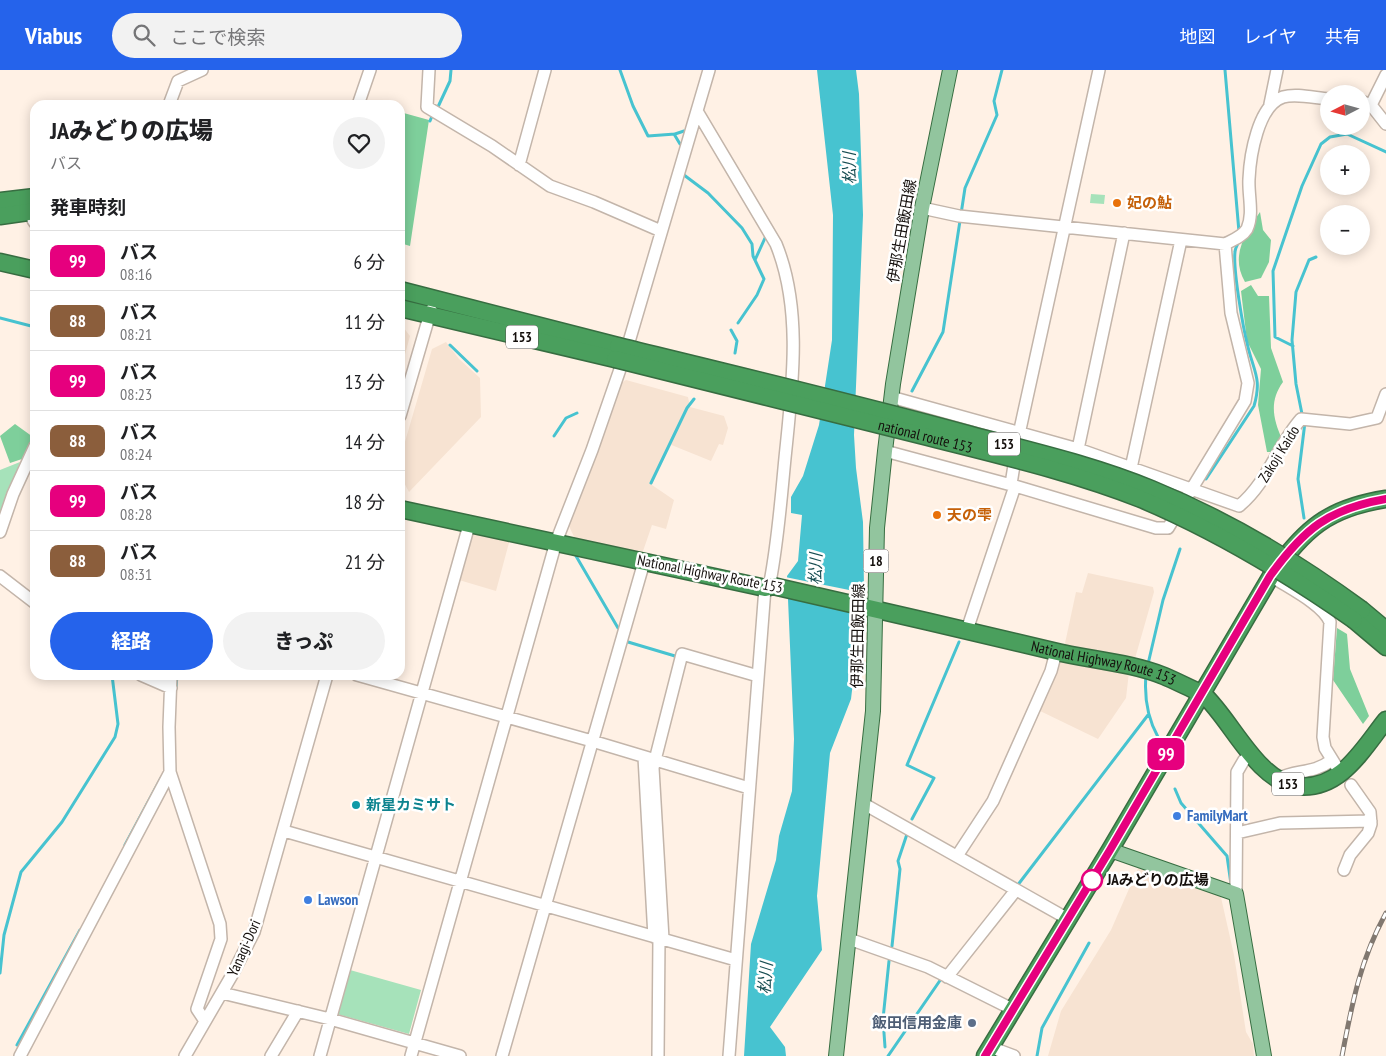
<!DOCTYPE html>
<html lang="ja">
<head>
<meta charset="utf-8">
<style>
	:root { --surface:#fff; --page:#f2f2f2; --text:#202124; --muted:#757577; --line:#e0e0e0; --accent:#2563eb }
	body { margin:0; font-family:"PT Sans Narrow","Noto Sans JP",sans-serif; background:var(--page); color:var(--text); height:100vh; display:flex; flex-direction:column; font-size:19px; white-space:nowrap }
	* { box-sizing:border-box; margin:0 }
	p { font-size:16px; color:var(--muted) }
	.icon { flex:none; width:28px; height:28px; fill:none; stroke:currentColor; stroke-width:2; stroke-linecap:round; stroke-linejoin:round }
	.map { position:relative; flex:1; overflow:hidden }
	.drawer { position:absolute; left:30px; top:30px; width:375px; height:580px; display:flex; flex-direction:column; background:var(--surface); border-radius:15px; box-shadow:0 2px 12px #0003 }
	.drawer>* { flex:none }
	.badge { padding:0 10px; border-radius:8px; font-size:18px; line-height:32px }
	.needle { width:32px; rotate:264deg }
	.fabs { position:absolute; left:1320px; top:15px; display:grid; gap:10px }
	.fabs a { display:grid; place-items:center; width:50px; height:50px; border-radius:50%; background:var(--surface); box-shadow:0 2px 12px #0003; font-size:25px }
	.map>.badge { position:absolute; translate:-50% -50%; box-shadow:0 0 0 2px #fff }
	h2 { padding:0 20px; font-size:19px; line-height:45px }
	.round { display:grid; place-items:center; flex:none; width:52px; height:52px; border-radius:26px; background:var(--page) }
	.summary { display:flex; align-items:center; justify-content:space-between; height:85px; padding:0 20px }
	h1 { font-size:24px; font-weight:800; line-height:38px }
	.action { display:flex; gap:10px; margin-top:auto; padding:10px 20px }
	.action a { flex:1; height:58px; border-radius:30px; background:var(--accent); color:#fff; font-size:20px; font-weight:800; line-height:58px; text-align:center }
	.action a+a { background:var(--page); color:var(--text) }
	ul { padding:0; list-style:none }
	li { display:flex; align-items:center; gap:15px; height:60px; padding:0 20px; border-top:1px solid var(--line) }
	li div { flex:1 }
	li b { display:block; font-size:19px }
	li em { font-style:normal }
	li .badge { min-width:55px; font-weight:700; text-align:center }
	header { display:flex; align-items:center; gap:30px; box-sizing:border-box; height:70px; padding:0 25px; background:var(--accent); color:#fff }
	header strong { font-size:24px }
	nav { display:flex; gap:28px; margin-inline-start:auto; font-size:18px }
	.search { width:350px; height:45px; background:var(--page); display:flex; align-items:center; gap:12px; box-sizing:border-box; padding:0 18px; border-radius:28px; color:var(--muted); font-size:19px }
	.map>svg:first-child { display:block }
	.built { fill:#f7e3d2 }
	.green { fill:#a6e2ba }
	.forest { fill:#7ecf9b }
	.water { fill:#47c3d0 }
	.pier { fill:#fff1e5 }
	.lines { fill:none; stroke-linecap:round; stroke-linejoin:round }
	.stream { stroke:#47c3d0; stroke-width:3 }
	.minor-casing { stroke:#c3b5aa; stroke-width:14 }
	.major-casing { stroke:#376d41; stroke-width:16 }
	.highway-casing { stroke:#376d41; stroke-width:19 }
	.minor { stroke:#fff; stroke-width:11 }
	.major { stroke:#92c59e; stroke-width:14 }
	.highway { stroke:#4a9f5d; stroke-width:16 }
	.rail-casing { stroke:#817870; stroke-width:5 }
	.rail { stroke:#fff; stroke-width:3; stroke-dasharray:9; stroke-linecap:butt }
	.highway-bridge-casing { stroke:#376d41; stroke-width:19; stroke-linecap:butt }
	.highway-bridge { stroke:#4a9f5d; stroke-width:16 }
	.line-casing { stroke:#fff; stroke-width:11 }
	.line { stroke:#e6007e; stroke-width:8 }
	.food-dot { fill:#e8710a; stroke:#fff; stroke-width:2 }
	.culture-dot { fill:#0f9aa8; stroke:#fff; stroke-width:2 }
	.shop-dot { fill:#3f7fe0; stroke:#fff; stroke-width:2 }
	.stop-dot { fill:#fff; stroke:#e6007e; stroke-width:2.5 }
	.service-dot { fill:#5c6f8a; stroke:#fff; stroke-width:2 }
	.labels { text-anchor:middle; stroke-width:5; stroke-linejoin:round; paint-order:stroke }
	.shield { fill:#fff; stroke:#5a5755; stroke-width:1 }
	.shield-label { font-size:14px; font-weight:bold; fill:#140f0c }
	.food-label { font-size:15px; font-weight:bold; fill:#c56008; stroke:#fff; text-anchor:start }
	.street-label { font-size:15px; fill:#140f0c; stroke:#fff }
	.culture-label { font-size:15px; font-weight:bold; fill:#0d838f; stroke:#fff; text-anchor:start }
	.shop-label { font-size:15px; font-weight:bold; fill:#366cbe; stroke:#fff; text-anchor:start }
	.stop-label { font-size:15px; font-weight:bold; fill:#140f0c; stroke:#fff; text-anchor:start }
	.service-label { font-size:15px; font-weight:bold; fill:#4e5e75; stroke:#fff; text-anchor:end }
	.water-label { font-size:16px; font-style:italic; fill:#184e53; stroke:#fff }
</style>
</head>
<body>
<header>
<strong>Viabus</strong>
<div class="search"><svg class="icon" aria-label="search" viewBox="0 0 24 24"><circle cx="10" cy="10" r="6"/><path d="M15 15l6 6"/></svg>ここで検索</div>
<nav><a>地図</a><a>レイヤ</a><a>共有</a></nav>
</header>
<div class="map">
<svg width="1386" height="986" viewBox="0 0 1386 986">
	<rect width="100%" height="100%" fill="#fff1e5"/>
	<path class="built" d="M400,253L410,266L400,303Z
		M446,272L459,289L480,308L481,347L409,422L400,405V389L432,279Z
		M626,310L688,327L690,337L724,346L728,358L723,375L719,374L711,391L669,374L652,415L674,430L666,459L652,455L642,484L575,469L569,456L621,313Z
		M476,461L510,469L496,521L459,510L471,463Z
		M1088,503L1153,517L1154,522L1134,592L1064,578L1076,522L1082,523Z
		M1059,587L1129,602L1126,628L1098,669L1036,639Z
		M1139,796L1220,823L1234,885L1246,962L1253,974L1254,986H1048L1061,941L1111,860Z"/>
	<path class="green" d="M1091,124L1105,125L1104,134L1090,133Z
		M20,392L0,448V400Z
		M350,900L421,920L409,964L337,944Z"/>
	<path class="forest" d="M400,42L429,50L410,176L400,173Z
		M1260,142L1263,160L1271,170L1269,192L1261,208L1245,212C1230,186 1245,164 1260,142Z
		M1251,215L1258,226H1269L1271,278L1283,312C1269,331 1273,349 1282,369L1273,382H1267L1258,335L1261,299L1247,271L1241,221Z
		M15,354L33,367L22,389L10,393L0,366Z
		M1337,558L1347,564L1350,599L1369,646L1363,654L1333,610Z"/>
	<path class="water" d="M817,0H856L859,24L863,145L854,365L856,398L863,452L864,519L851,629L830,683L817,826L822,880L770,957L785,977L786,986H744L751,874L776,790L779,766L792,721L794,669L787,506L798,491L802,445L791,443V427L803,406L819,355L832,270L833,145Z"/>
	<path class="pier" d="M785,507L859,522L862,519L866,520L865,534L785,527Z"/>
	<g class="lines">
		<path class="stream" d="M620,0L633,36L648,66L675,64L684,61
			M1225,0L1239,162
			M437,39L450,11L451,0
			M430,51L432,46
			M674,64L680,74
			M684,105L708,123L742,158L752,174L753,186L764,209L757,225L738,253
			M755,190L765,168
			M0,248L35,257
			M731,260L737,271L735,283
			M450,275L477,301
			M1293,276L1275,267L1273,201L1302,116L1321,74L1330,67L1347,64L1386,82
			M912,321L943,262L965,118L997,45L994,31L1002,0
			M1302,344L1296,314L1292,270L1296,222L1309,190L1316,187
			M554,366L566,348L577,343
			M1206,409L1254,336C1262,309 1254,302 1248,277C1243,258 1233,200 1235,182C1235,178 1238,174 1239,171
			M651,413L687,338L694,329
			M1304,448L1298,409L1305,352
			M576,486L618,558
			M628,572L675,586L676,591
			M1148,594L1163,530L1180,479
			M1146,605C1144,628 1147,647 1158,667
			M176,618L177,605
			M1175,719L1181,733L1227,786L1231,814
			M912,749L934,708L907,695L959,572
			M125,775L161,708
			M1017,816L1148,645
			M892,876L900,799L898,791L907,764
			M0,903L4,865L21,802L62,752L115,667L118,654L112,605
			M17,975L80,860
			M885,977L883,949L889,891
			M888,986L941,909
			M1037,986L1042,958L1089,873"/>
		<g class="minor-casing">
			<path id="minor" d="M429,0L427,37L492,76L550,116L594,132L661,161
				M1361,31L1371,35L1386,54
				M1270,34L1277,0
				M169,35L178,11L202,0
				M358,35L370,0
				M1371,35L1386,5
				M697,41L776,174C803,240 792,319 785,388C781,429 778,471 770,512L765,518L729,986
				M519,95L545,0
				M922,138L959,146L1225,174C1233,170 1242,167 1247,159C1254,144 1248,125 1249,109C1250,86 1258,35 1283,27C1296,23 1315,28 1329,29
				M33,150L35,153
				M891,327L1078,379L1239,436C1268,412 1277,376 1301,349L1350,354L1377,348L1386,324
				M400,346L431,240
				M1078,379L1124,163
				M885,381L1015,416L1156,458H1168L1245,331L1248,313L1231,243L1225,174
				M1131,398L1181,170
				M1011,414L1019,364L1099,0
				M0,462L13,424L35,376
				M0,506L35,533
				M1271,506C1287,517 1323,534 1330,552L1323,667L1325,678L1338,699
				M967,560L1015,416
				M141,605L171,618
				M171,605L169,657L170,702L220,854L221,869L197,939L205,951
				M357,605L592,671L749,718
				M644,687L654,867
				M1278,709C1296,699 1312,705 1332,690
				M864,734L1068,849
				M284,761L736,890
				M1237,763L1280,753L1371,751
				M957,786L993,731L1051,601L1056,582
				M1344,800L1350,785L1368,763L1371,754L1370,742L1351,715
				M1236,824L1237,702L1244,690
				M663,869L653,698L682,584L758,606
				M849,869L928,897L1014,940
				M947,907L1016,820
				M222,923L330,949L460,986
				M990,977L1014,986
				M20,986L170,702
				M185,986L232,905L254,862L327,605
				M271,986L298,941
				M320,986L469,455
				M411,986L556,472L592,380L626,282L709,0
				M502,986L644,492
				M658,986L659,868"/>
		</g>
		<g class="major-casing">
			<path id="major" d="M1110,780L1236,824L1264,986
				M836,986L873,641L877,458L885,381L893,314L922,138L950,0"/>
		</g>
		<g class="highway-casing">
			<g id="highway">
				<path d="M0,131L35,127"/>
				<path d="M0,146L35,141"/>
				<path d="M0,192L35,200"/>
				<path d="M400,220L618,276"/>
				<path d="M400,238L615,289"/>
				<path id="s1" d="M400,439L765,518L773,516C866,537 960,559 1053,581C1089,590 1129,592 1164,606C1169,608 1201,623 1204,625C1232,651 1257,711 1297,716C1340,721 1362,680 1386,650"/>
				<path d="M1362,540L1386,560"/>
				<path d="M1354,550L1386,577"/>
				<path d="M985,986L1110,780L1271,506C1304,459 1328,438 1386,429"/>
			</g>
		</g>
		<use href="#minor" class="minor"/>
		<use href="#major" class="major"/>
		<use href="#highway" class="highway"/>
		<g class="rail-casing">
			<path id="rail" d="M1342,986C1352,934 1360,890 1386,843"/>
		</g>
		<use href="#rail" class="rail"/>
		<g class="highway-bridge-casing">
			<g id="highway-bridge">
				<path d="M618,276C736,305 854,333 971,365C1031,381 1093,395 1151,419C1227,450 1297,492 1362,540"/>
				<path id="s2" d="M615,289C717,314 818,340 920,365C994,384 1070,401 1141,429C1217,461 1287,503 1354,550"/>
			</g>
		</g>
		<use href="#highway-bridge" class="highway-bridge"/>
	</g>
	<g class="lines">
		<g class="line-casing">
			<path id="line" d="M985,986L1110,780L1270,506C1304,459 1328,439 1386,429"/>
		</g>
		<use href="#line" class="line"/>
	</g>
	<g class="food-dot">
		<circle cx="1117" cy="133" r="5"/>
		<circle cx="937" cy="445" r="5"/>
	</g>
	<circle class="culture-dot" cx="356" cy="735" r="5"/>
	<g class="shop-dot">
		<circle cx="1177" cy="746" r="5"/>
		<circle cx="308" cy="830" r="5"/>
	</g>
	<circle class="stop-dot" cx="1092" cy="810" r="10"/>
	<circle class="service-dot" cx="972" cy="953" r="5"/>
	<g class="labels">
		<g class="shield">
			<rect x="506" y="255.5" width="32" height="23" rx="4"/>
			<rect x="988" y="362.5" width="32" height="23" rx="4"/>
			<rect x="863.5" y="479.5" width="25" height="23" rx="4"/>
			<rect x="1272" y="702.5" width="32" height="23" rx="4"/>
		</g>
		<g class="shield-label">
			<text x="522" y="272">153</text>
			<text x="1004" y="379">153</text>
			<text x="876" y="496">18</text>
			<text x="1288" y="719">153</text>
		</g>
		<g class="food-label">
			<text x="1127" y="138">妃の鮎</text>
			<text x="947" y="450">天の雫</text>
		</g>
		<g class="street-label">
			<text transform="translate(902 161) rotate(-80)" y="5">伊那生田飯田線</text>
			<text dy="5" stroke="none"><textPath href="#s2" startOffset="320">national route 153</textPath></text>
			<text transform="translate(1279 384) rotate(-58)" y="5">Zakoji Kaido</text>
			<text transform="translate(710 504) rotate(11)" y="5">National Highway Route 153</text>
			<text transform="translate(858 566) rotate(-89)" y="5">伊那生田飯田線</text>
			<text dy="5" stroke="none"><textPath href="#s1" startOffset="721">National Highway Route 153</textPath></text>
			<text transform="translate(244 878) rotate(-66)" y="5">Yanagi-Dori</text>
		</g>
		<g class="culture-label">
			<text x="366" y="740">新星カミサト</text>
		</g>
		<g class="shop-label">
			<text x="1187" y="751">FamilyMart</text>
			<text x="318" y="835">Lawson</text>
		</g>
		<g class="stop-label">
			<text x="1107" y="815">JAみどりの広場</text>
		</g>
		<g class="service-label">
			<text x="962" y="958">飯田信用金庫</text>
		</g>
		<g class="water-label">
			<text transform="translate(849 98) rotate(-91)" y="6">松川</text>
			<text transform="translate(815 499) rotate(-88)" y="6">松川</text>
			<text transform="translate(765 908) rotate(-86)" y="6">松川</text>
		</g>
	</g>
</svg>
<div class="fabs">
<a><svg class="needle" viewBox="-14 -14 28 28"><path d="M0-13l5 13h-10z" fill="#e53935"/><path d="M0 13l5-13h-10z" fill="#757577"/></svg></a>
<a>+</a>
<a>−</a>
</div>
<b class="badge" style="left:1166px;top:684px;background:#e6007e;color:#fff">99</b>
<section class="drawer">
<div class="summary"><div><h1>JAみどりの広場</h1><p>バス</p></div><a class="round"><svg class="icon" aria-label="heart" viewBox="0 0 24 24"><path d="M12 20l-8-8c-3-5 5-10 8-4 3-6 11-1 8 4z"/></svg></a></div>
<h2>発車時刻</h2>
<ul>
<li><span class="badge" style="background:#e6007e;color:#fff">99</span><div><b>バス</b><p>08:16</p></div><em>6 分</em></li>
<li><span class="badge" style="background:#8b5e3c;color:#fff">88</span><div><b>バス</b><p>08:21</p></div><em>11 分</em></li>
<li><span class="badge" style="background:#e6007e;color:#fff">99</span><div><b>バス</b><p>08:23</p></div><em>13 分</em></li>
<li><span class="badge" style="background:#8b5e3c;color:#fff">88</span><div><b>バス</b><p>08:24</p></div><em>14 分</em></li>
<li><span class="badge" style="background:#e6007e;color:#fff">99</span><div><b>バス</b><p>08:28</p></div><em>18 分</em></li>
<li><span class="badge" style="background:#8b5e3c;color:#fff">88</span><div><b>バス</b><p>08:31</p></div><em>21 分</em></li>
</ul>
<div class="action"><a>経路</a><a>きっぷ</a></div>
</section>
</div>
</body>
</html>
